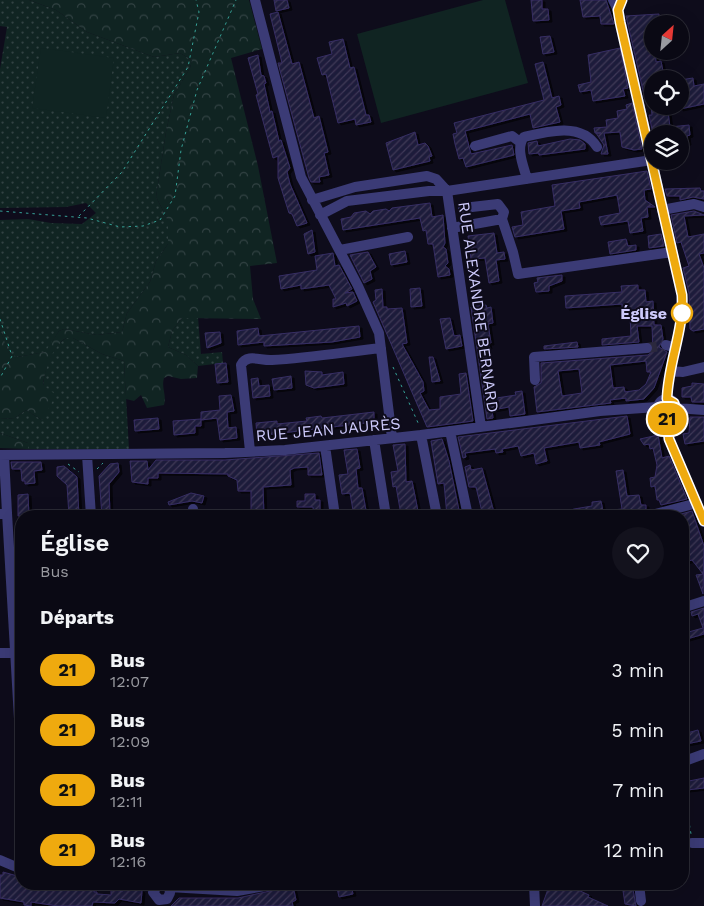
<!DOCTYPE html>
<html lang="fr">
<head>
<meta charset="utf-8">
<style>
	:root { --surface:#0a0914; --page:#13121d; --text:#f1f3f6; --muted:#999aa0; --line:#2a2a34 }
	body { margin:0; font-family:"Work Sans",sans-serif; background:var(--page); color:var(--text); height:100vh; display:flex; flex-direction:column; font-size:19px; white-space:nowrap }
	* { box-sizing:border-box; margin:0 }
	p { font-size:16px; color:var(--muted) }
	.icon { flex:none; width:28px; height:28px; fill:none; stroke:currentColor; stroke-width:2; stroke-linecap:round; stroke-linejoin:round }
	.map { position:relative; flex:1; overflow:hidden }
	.side { position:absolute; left:15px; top:510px; width:674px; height:380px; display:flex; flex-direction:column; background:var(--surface); border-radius:20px; box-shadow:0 5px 20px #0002,0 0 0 1px var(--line) }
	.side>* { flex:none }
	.badge { padding:0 10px; border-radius:16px; font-size:18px; line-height:32px }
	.needle { width:32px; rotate:27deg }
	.fabs { position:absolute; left:644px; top:15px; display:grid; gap:10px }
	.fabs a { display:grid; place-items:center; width:45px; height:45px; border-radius:50%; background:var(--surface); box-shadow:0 5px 20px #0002,0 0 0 1px var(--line); font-size:25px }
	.map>.badge { position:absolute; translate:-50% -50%; box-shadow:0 0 0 2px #fff }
	h2 { padding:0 25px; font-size:19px; line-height:45px }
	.round { display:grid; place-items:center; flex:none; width:52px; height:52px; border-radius:26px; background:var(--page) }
	.overview { display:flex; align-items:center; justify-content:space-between; height:85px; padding:0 25px }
	h1 { font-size:24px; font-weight:600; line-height:38px }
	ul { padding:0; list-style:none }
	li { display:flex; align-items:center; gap:15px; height:60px; padding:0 25px }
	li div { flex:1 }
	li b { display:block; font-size:19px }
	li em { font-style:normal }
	li .badge { min-width:55px; font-weight:700; text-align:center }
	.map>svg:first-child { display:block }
	.grass { fill:url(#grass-dots) }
	.forest { fill:url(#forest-crowns) }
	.pitch { fill:#102422 }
	.building { fill:url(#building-hatch); stroke:#362e64; fill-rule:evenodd; filter:url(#shadow) }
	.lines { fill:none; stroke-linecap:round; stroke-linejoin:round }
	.minor-tunnel { stroke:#2b283d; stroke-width:10; stroke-dasharray:10 5; stroke-linecap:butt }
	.path { stroke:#36a398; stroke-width:1; stroke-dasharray:2.5 4; stroke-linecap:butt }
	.minor { stroke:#3b3b76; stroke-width:10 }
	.line-casing { stroke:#fff; stroke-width:11 }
	.line { stroke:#efaa0e; stroke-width:8 }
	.stop-dot { fill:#fff; stroke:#efaa0e; stroke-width:2.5 }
	.labels { text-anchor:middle; stroke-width:4; stroke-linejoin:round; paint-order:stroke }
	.street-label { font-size:16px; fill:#cdcafb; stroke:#0e0c1b }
	.stop-label { font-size:16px; font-weight:bold; fill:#cdcafb; stroke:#0e0c1b; text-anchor:end }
</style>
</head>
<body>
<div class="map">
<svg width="704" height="906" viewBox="0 0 704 906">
	<defs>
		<pattern id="grass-dots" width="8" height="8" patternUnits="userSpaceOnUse" patternTransform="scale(1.25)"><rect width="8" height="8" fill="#102422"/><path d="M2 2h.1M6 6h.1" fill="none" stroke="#324243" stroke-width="1.8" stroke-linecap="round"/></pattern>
		<pattern id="forest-crowns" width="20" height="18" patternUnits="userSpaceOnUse" patternTransform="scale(1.25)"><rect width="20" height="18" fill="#102422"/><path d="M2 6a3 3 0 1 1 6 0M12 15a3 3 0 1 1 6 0" fill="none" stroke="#324243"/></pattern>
		<pattern id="building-hatch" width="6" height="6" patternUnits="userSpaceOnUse" patternTransform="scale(1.25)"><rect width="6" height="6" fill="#1f1a3a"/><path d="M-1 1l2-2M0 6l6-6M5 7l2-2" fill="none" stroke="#3e3a57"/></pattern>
		<filter id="shadow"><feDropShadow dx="3" dy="2" stdDeviation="0" flood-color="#0009"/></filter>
	</defs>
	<rect width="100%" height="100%" fill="#0e0c1b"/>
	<path class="grass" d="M0,0H29L56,10L87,32L154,57L180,53L192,60L190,68L174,95L166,132L156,197L168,220V244L156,261L150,282L127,313L122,332L97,335L64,329L59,331L46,352L17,357L9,354L0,330V220L28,219L51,223L82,224L96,213L86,203L66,207L0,208V69L7,27L0,26Z
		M198,317L201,354L222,352L223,363L198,366L186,355L168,347L172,331L182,318Z
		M66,338H73L102,354L124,361L129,449H28V443L0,433V419L15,418L26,410L42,420C42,393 41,355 66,338Z"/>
	<path class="forest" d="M29,0H249L262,49L231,58L258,166L277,263L250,266L253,299L261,319L182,318L172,331L168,347L186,355L198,366L197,378L181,379L168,376L164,378C161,388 167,395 164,405L147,408L141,395L134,401L126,399L124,361L102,354L73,338H66C52,347 45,370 43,385L56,395L42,420L26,410L15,418L0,419V330L9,353L17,357L45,352L59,331L64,329L97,335L122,332L127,313L150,282L156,261L168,244V220L156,197L166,132L174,95L190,68L192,60L180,53L154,57L87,32L56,10Z
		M0,433L28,443V449L0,448Z"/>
	<path class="pitch" d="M483,0H505L528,83L381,123L357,34Z
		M41,48L114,58L106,118L32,108Z"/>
	<path class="building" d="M274,0H287L289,8L276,11Z
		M531,0H542V9H548L549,20L533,21Z
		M580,0H606L614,24H601L600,16L583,17Z
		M278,12L292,64L299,62L314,118L319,116L328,152L324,153L329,175L319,177L320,182H311L309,178L278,63H282L270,14Z
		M659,14V24H652V51H655L656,62L661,61L663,71L657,72L658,79H652V94L644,95L626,16Z
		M550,36L554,52L543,54L540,37Z
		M343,39L350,68L354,67L366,115H369L371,122L356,125L355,119L338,123L326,74L322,75L317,58L332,54L329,42Z
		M620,48L628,88L623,89L625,96L593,101L591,90L580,92L578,85L591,82L588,55Z
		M258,55L261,75L264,76L266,83L264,84L270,112L272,111L279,141L281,140L290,168L287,172L290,184L307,223L297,226L292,214L289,213L283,194L278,178V156L273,158L256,95L258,94L248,58Z
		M543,62L552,98L559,96L561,105L556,107L560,122L533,128L530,114L465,131L471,154L512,145L514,155L466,167L463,158L459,159L455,144L453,134L457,133L454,123L544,100L535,64Z
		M693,78L694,86L704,84V104L680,109V80Z
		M632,103L642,149L634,150L622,147L620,132L604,133L608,154H601L604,145L596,133H601H595L594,128L607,127L606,120L618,118L617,111L627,109L626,105Z
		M651,106H662L663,113L668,112L670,127L689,125L690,135L687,136L688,143L680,144V134H653L649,115H652Z
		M415,132L418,145L425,143L428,146L432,156L429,157L430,161L393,170L386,143Z
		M570,139L580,140L585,144V149L539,155V153L529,154L528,143L537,141L538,146Z
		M647,171L651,189L644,190L645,200L655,207H647L648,217L641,218L643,231L630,233L628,221L601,225L599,217L620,213L617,195L579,202L580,208L561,211L564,229L515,237L512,227L523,225L521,212L555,206L552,185Z
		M700,188L701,191H704V199L693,197L680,200V196H667L665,189Z
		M430,203L432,217L443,215L445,243L443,247L446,249L448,263L445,266L449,269L450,275L438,277L433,244H428L426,230L423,231L420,218L343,230L341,219L351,217L354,213L366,211L370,214L373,211L386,209L389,211L392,208Z
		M694,211L704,215L684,216L688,237L704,234V253L699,254L704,268V329L693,331L690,329L689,293L683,268L689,266L681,242L677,243L671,215Z
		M312,230L315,252L308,254L304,234Z
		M494,233L497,253L504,252L505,259L496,260L499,281L489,283L485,258L471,259L468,236Z
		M661,234L664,246L649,248L648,236Z
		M626,239L628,246L636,245V250L610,254L608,242Z
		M405,251L407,262L391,265L389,254Z
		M368,252L376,267L370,271L372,279L364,283L350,255Z
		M333,253L335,266L339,265L352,289L345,293L353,292L357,301L347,306L346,303L333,307V299H336L329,285L301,289V285L281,289L279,276L317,270L315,256Z
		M562,275V281L549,286V291L536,292L534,283L538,282L537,278Z
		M638,285V290H645L646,302L653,301L654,325H661L663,339L659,347L667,352L654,388L644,399L626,401V398L610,400L611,403L537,412L534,387L541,383V363L648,355L653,351L652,326H637L639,342L602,345V339L631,336L630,315H623L622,304L566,308L565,296L622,292L621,286ZM646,361L647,372H651L646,384L639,390L625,392L624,387L613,388L610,365ZM579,369L582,393L562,396L558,371Z
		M420,288L422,306L411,307L410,289Z
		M382,289L383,307H387V309L402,308L407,343L402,344L423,382L424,391L420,393L429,410L440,409V397L461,394L459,374L466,373L473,421L427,427L373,302L376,300L375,290Z
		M486,305L487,308L491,307L493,323L488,324L491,343H488L489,347L485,348L490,399L516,395L515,392L522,391L525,414L510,416L509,407L492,410L493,418L487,419L471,307Z
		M450,318L454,336L460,335L462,346L446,349L440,319Z
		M359,326L360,337L332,342L264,346V342L238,345L237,331L258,328L259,336Z
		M220,332L221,343L207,348L205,333Z
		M577,342L578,347L544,349V346Z
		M429,357H433L440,381L432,382Z
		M226,363L228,382L217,383L215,364Z
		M305,371L322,372V375L343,372L344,384L314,388L306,385Z
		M291,376L292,388L274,390L272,379Z
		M258,378L259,386L269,385L270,396L253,398L251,379Z
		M692,383L704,384V402H692L691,397H682V388L692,386Z
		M231,395L234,411L227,412L228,428L236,427L237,438L220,440L217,418L201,420V412L220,410L219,396Z
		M374,412V422L257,436L256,423L277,421V424L307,421L306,418L321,416L322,418Z
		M627,416L630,434L599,442L600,445L580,448L579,442L544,448L547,461L536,464L534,453L521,456L518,446L502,449L503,452L496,453L495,449L465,453L466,457L463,458L458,437Z
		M690,417H704V441L685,444L683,434L689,433Z
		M158,418L159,429L135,431L134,420Z
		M201,419V426H195V433L174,435L173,421Z
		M658,435L662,458L669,456L687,499L661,505L659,500H657L655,486L651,487L650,478L655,477L657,465L653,448L650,449L649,444L644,445L640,439Z
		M442,439L449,461L460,515L457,516H447L444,483L438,484L431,441Z
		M405,444L406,482L412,481L419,516L401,515L396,486L393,487L391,472L398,471L393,445Z
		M357,449L360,468L356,469L358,488H362L367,516H354L350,493L342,494L339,475L348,474L344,450Z
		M319,453L322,475H308V467L294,468L290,470L291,485L263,487L264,516H251V491H238L237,480L228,476V474L158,473V478H148V484L132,482L130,461H147L148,470L156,460H225Z
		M11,462H41L42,470L34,471L35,483L25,484V481H22L21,469H12Z
		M118,463L119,472L109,484L110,516H102L99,476L110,464Z
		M470,465L471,470L482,468L495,516H483L476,487H469L465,467Z
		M64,466L77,477L79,516H69L67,485L57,476V467Z
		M623,470L627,496L639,495L641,505H646V509L641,515L558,516L557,514L574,509L592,506V502L601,501L603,511L622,509L616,471Z
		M191,493L204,496L202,503L192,501L169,505L168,502Z
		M28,494L29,516H18V495Z
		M305,494H315V500H320V513H314L313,507H297V501H305Z
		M692,511L704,546L703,594L696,575L703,574L692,560L682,563V516H674Z
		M704,608V634L687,639L685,633L703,628L698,614L692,616L691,612Z
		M698,730L701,741L686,744L683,734Z
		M704,778V788L687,790L686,783L689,781Z
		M3,872L21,877V884L94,885V892H97V894L111,895V890L123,891L124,887L137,888L142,891L141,903L119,899L115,903L93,902L92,906H58L31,902V906L24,905V902L0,898V875H3Z
		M541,884H574L579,886L578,890L589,895L588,897L608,906H542L548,889L541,887Z
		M622,884H632L636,906L625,904Z
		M351,885L353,894L339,897L337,888Z
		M293,886L296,900L292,902L293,906H171L179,898H238Z"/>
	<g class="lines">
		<path class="minor-tunnel" d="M647,348L666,345"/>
		<path class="path" d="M0,211L87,218L120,227L143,226L160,220L175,196L181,150L197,90L236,0
			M79,216L122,172L188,67L199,12L196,0
			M0,319L12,356L0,378
			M393,367L419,425
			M68,464L79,472
			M97,469L103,463
			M682,780L691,834"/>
		<path class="minor" d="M255,0L301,177L358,286L379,333L392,438
			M613,0L618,10L682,295C684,331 668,363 667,399
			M475,146L512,136L520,142
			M527,179C524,167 515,148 524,137C548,131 582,122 597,147
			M312,200L355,187L427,176L436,179L447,191L481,427
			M662,210L694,204L704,207
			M320,215L347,201L429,191H447L652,160
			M502,219L513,252L518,274L672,252
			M452,228L502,219L504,212L498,204L463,208
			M340,250L408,237
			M666,345L676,348
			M670,371L683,372L704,367
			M535,380L534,357L647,348
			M658 408a9 9 0 1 1 18 0a9 9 0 1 1-18 0Z
			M676,408L704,410
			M667,418L669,439L704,522
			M450,431L468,516
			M421,435L437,516
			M374,440L386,516
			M325,446L335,516
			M250,451L241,365C247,353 261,361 272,360C309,358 345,352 381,348
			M0,455L225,453L285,450L421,435L600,411L657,407
			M87,455L91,516
			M7,513L21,753
			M0,514L7,513L4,456
			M193,516V509
			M648,516L697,503
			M682,608L704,601
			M0,653H21
			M682,762L704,754
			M692,843H704
			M682,846L684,855
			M0,860L21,869
			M143,884L154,888
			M534,884L535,906
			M639,884L641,901
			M169,887L237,891L276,884
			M159,900L167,899L170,893L169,887L165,884
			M159,900L153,892L159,884"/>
	</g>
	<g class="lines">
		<g class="line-casing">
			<path id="line" d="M622,0L618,10L620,22L682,295C684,331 668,363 667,399L674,403L676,410L674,415L667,418L669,439L704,521"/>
		</g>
		<use href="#line" class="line"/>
	</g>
	<circle class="stop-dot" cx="682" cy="313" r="10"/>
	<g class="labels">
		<g class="street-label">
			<text transform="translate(479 307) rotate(82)" y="6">RUE ALEXANDRE BERNARD</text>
			<text transform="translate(328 429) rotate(-5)" y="6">RUE JEAN JAURÈS</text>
		</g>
		<g class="stop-label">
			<text x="667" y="319">Église</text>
		</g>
	</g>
</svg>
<div class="fabs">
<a><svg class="needle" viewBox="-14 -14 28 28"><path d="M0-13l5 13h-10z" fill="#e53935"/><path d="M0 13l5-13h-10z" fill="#999aa0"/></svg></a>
<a><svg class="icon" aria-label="locate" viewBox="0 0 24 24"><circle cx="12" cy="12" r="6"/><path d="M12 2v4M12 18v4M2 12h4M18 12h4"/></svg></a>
<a><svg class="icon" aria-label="layers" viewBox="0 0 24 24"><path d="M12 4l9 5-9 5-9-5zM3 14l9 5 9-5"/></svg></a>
</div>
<b class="badge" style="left:667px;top:419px;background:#efaa0e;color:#111">21</b>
<section class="side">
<div class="overview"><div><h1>Église</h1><p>Bus</p></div><a class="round"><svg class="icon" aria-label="heart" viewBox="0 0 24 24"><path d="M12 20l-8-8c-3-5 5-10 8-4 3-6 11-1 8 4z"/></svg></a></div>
<h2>Départs</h2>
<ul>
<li><span class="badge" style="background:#efaa0e;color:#111">21</span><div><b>Bus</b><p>12:07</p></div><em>3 min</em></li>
<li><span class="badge" style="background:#efaa0e;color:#111">21</span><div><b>Bus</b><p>12:09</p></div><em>5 min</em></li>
<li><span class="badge" style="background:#efaa0e;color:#111">21</span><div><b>Bus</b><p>12:11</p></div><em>7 min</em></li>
<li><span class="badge" style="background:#efaa0e;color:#111">21</span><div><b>Bus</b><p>12:16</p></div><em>12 min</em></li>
</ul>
</section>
</div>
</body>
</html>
